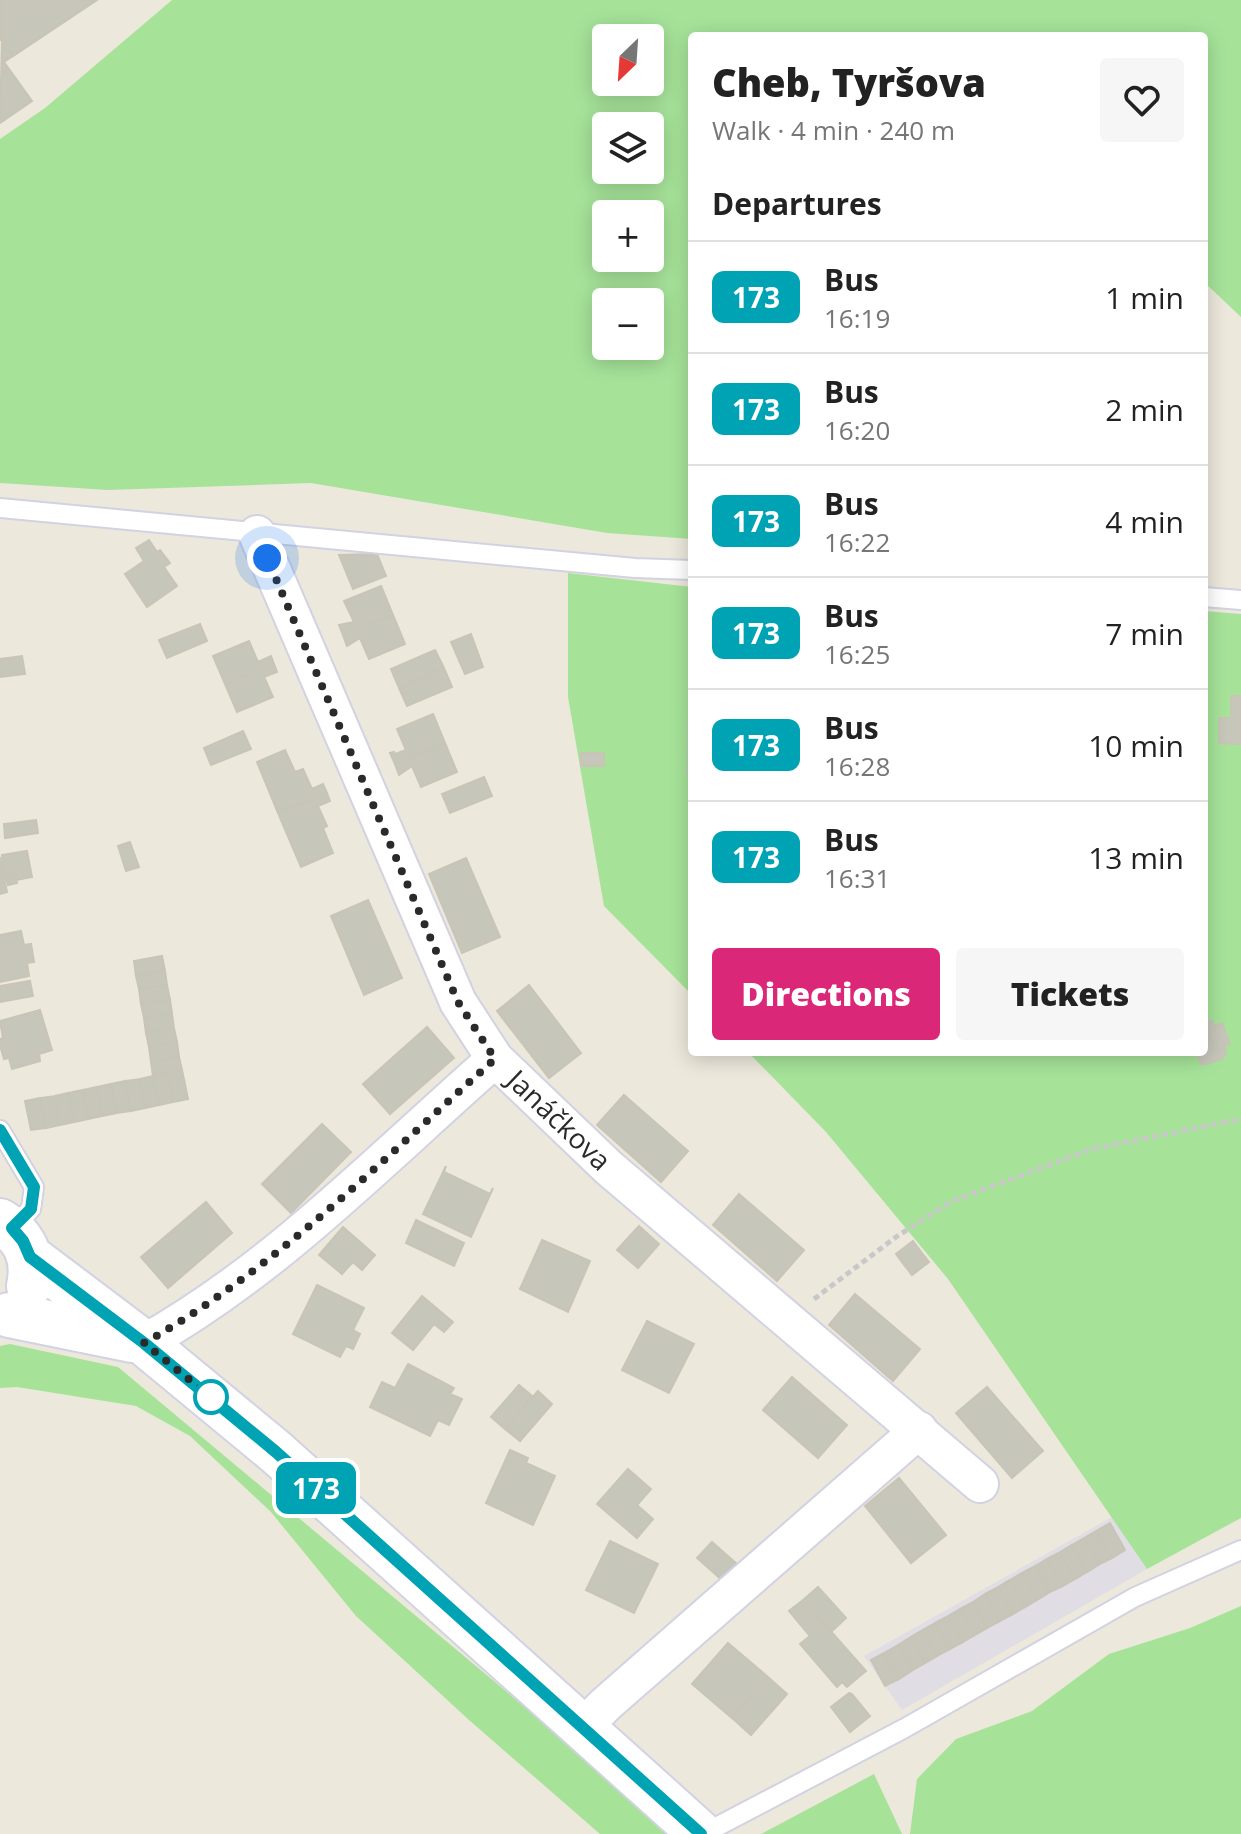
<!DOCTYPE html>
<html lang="en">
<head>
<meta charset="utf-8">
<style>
	:root { --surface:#fff; --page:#f6f6f6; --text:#222; --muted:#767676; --line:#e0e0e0; --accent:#db2777 }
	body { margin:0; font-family:"Open Sans",sans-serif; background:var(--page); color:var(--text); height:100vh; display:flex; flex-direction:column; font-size:30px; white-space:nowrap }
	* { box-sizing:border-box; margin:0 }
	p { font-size:26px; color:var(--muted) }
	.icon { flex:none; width:44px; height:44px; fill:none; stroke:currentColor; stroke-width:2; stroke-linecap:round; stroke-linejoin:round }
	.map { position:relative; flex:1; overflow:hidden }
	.side { position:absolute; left:688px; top:32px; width:520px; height:1024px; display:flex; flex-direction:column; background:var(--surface); border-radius:8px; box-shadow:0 4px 20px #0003 }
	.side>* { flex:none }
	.badge { padding:0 16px; border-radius:12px; font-size:28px; line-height:52px }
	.needle { width:52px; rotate:205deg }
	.fabs { position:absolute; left:592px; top:24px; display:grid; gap:16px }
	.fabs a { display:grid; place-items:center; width:72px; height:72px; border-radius:8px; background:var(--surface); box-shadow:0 4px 20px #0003; font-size:40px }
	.you { position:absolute; width:40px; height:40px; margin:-20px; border:6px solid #fff; border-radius:50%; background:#1a73e8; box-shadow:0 0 0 12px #1a73e833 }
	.map>.badge { position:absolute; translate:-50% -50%; box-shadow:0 0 0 4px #fff }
	h2 { padding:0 24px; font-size:30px; line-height:72px }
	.round { display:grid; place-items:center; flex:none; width:84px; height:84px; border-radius:8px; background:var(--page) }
	.overview { display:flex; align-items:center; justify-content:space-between; height:136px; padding:0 24px }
	h1 { font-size:38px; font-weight:800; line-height:60px }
	.primary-button { display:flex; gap:16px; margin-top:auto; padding:16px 24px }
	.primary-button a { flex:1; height:92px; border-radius:8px; background:var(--accent); color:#fff; font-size:32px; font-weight:800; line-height:92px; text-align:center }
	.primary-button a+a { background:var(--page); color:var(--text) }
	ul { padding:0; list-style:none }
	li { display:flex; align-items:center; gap:24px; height:112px; padding:0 24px; border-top:2px solid var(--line) }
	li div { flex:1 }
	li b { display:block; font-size:30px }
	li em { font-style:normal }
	li .badge { min-width:88px; font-weight:700; text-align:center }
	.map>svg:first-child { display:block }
	.industrial { fill:#e0dde5 }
	.green { fill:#a6e399; fill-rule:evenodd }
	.building { fill:#c7c6bb; stroke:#c8c4b6; stroke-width:2 }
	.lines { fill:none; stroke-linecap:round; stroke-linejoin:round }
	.lane-casing { stroke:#d2d2e3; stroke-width:22 }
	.street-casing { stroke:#d2d2e3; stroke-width:40 }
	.secondary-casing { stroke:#d2d2e3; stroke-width:48 }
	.path { stroke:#c8c8c8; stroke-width:5; stroke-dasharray:6 4; stroke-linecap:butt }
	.lane { stroke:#fff; stroke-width:18 }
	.street { stroke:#fff; stroke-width:36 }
	.secondary { stroke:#fff; stroke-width:44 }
	.line-casing { stroke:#fff; stroke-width:18 }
	.line { stroke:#00a3b4; stroke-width:12 }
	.walk { stroke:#2a2a2a; stroke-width:8; stroke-dasharray:0 14.4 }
	.stop-dot { fill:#fff; stroke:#00a3b4; stroke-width:4 }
	.labels { text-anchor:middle; stroke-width:8; stroke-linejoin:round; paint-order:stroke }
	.street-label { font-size:28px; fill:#2a2a2a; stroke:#fff }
</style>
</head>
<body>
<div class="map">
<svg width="1241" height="1834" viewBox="0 0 1241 1834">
	<rect width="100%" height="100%" fill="#ece8dc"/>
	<path class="industrial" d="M1112,1517L1147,1569L902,1710L864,1656Z"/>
	<path class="green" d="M172,0H1241V317L1204,282V36H692V539L607,533L311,483L108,490L0,483V139L45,108ZM606,38H650V82H606ZM606,126H650V170H606ZM650,214V258H606V214ZM606,302H650V346H606Z
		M568,573L692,587V995L604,906L568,697Z
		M1204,611L1241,614V1518L1147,1569L948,1279L826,1132L748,1052H1204Z
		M10,1344L118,1367L677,1834H600L469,1720L356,1616L271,1512L190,1436L136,1406L17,1387L0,1388V1346Z
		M1241,1606V1834H910L917,1779L956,1739L1032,1711L1109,1654L1190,1628Z
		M874,1774L902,1834H761Z"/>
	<path class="building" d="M1,0H97L13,56L2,39L0,40Z
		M2,39L13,56L4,62L32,101L0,123Z
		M149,540L157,552L160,550L170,563L164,567L177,586L147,607L125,574L144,561L136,548Z
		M377,554L386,576L353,589L339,555Z
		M381,586L393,615L343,635L339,625L354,622L344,601Z
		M393,615L405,644L369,659L360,638L347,646L343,635Z
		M200,624L207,641L167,658L159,640Z
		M471,634L483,667L465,674L451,642Z
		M249,641L258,662L271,656L274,664L225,684L213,656Z
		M435,650L444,668L399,688L391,669Z
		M22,656L25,674L0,677V659Z
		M274,664L277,672L264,677L273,697L237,712L225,684Z
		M444,668L452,687L407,706L399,688Z
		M1231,696H1241V744L1219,743V718H1231Z
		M433,714L445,743L395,764L390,753L394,752L395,754L406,750L397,729Z
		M243,731L251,749L211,765L204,748Z
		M445,743L457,772L421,787L412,766L399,775L395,764Z
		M285,750L295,772L303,769L312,789L323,784L327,793L278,813L257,762Z
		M581,753H604V766H581Z
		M484,777L492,796L450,813L442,794Z
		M327,793L330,801L318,806L327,826L323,828L333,853L301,867L278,813Z
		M36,820L38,833L5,838L4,824Z
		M130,842L139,867L126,871L118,846Z
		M27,851L32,877L16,880L15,872L5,873L2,855Z
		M0,857L7,892L0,894Z
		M466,858L500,937L462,953L429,874Z
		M15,872L17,883L8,885L5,873Z
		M368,900L402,978L364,995L331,916Z
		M21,931L24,945L31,944L34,962L27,963L29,976L0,982V935Z
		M162,956L165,971L136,976L134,961Z
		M165,971L167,985L139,989L136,976Z
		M30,981L33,996L0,1002V986Z
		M167,985L170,1000L141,1004L139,989Z
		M529,985L581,1053L549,1078L497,1011Z
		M170,1000L172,1014L144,1018L141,1004Z
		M40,1010L52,1050L39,1054L40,1061L12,1069L9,1058L4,1059L0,1045V1039L3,1038L0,1021Z
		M172,1014L174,1028L146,1033L144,1018Z
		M1212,1020L1214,1026L1222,1023L1230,1044L1224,1046L1226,1054L1222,1059L1206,1064H1201L1196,1052H1204V1023Z
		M427,1027L454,1058L390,1114L363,1084Z
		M174,1028L177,1042L149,1047L146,1033Z
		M177,1042L179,1057L151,1062L149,1047Z
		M179,1057L182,1070L153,1076L151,1062Z
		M182,1070L188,1099L173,1102L167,1073Z
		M167,1073L173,1102L159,1105L153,1076Z
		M153,1076L159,1105L145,1108L140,1079Z
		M140,1079L145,1108L131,1111L125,1081Z
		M125,1081L131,1111L117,1113L111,1084Z
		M111,1084L117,1113L102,1116L97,1087Z
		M97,1087L102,1116L88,1119L83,1090Z
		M83,1090L88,1119L74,1122L68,1093Z
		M68,1093L74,1122L60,1125L55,1096Z
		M624,1095L688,1151L661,1182L597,1125Z
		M55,1096L60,1125L46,1128L40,1098Z
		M40,1098L46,1128L31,1130L25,1101Z
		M322,1124L351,1152L291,1213L262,1184Z
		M446,1166L444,1172L490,1194L493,1188L471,1237L423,1214Z
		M739,1194L804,1250L777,1281L713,1225Z
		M206,1202L232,1233L168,1288L141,1257Z
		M416,1220L464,1243L454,1266L406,1243Z
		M639,1226L659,1244L638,1268L617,1250Z
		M343,1227L375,1255L362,1270L353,1262L342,1274L319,1255Z
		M542,1240L590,1261L568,1312L520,1289Z
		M913,1241L922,1253L905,1266L896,1254Z
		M922,1253L929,1262L912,1275L905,1266Z
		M317,1285L364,1308L353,1330L360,1334L353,1349L346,1346L340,1357L293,1334Z
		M855,1294L920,1349L893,1381L829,1325Z
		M422,1296L453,1322L444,1332L434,1324L413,1350L392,1333Z
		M647,1321L694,1344L669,1393L622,1370Z
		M408,1364L454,1388L450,1394L462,1399L449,1425L438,1420L430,1436L370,1407L382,1382L395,1388Z
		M792,1377L847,1425L818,1458L763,1410Z
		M519,1385L532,1396L505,1429L491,1417Z
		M987,1387L1043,1451L1012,1478L956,1413Z
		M538,1391L552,1404L520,1441L505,1429Z
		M510,1450L528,1458L526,1463L555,1476L533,1525L486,1503Z
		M628,1469L651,1489L637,1505L653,1519L637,1538L597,1504Z
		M899,1478L946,1535L911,1563L865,1506Z
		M1110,1523L1125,1550L1112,1558L1096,1531Z
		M1096,1531L1112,1558L1100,1564L1084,1538Z
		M1084,1538L1100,1564L1087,1572L1072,1545Z
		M610,1541L658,1564L634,1613L586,1590Z
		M712,1542L737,1564L722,1580L697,1558Z
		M1072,1545L1087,1572L1075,1579L1060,1552Z
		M1060,1552L1075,1579L1063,1586L1047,1559Z
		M1047,1559L1063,1586L1050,1592L1035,1566Z
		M1035,1566L1050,1592L1037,1600L1022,1573Z
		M1022,1573L1037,1600L1025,1607L1010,1580Z
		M1010,1580L1025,1607L1013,1614L998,1587Z
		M818,1587L846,1618L831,1632L803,1600Z
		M998,1587L1013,1614L1000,1621L985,1594Z
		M985,1594L1000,1621L987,1628L973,1602Z
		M803,1600L866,1671L847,1687L842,1682L837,1687L800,1644L810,1636L789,1611Z
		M973,1602L987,1628L975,1635L960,1609Z
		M960,1609L975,1635L963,1642L948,1616Z
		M948,1616L963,1642L950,1649L935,1623Z
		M935,1623L950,1649L937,1656L923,1630Z
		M923,1630L937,1656L925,1663L911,1637Z
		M911,1637L925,1663L913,1670L898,1645Z
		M728,1643L768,1677L732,1718L692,1684Z
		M898,1645L913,1670L899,1679L884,1653Z
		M884,1653L899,1679L885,1686L871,1660Z
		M768,1677L787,1694L751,1735L732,1718Z
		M849,1693L852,1694L870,1716L850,1732L831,1707Z"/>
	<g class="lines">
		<g class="lane-casing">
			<path id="lane" d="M0,508L635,568L692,570
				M1204,597L1241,600
				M0,1130L34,1187L31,1209L12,1228
				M703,1834L905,1728L1135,1597L1241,1550"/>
		</g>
		<g class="street-casing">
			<g id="street">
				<path id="s1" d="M257,534L458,1002L495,1059L609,1168L980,1484"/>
				<path d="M144,1343C276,1269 382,1158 495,1059"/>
				<path d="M582,1728L606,1704L919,1430"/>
			</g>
		</g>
		<g class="secondary-casing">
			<path id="secondary" d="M0,1221C25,1236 35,1258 29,1286
				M30,1257L144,1343L276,1452L701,1834
				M9,1315L132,1340"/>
		</g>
		<path class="path" d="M692,619L689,771L692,790
			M814,1299L896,1237L952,1201L1092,1149L1241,1119"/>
		<use href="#lane" class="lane"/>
		<use href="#street" class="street"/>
		<use href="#secondary" class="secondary"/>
	</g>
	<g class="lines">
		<g class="line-casing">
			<path id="line" d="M0,1130L34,1187L31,1209L12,1228L23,1241L30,1257L144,1343L276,1452L701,1834"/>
		</g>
		<use href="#line" class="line"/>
		<path class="walk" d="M211,1397L144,1343C276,1269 383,1159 495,1059L458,1002L267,558"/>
	</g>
	<circle class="stop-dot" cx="211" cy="1397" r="16"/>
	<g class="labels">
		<g class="street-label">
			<text dy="10" stroke="none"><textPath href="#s1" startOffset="666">Janáčkova</textPath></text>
		</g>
	</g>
</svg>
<div class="fabs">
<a><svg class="needle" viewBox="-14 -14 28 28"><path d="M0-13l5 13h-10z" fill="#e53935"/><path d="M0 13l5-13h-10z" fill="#767676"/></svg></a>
<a><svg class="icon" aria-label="layers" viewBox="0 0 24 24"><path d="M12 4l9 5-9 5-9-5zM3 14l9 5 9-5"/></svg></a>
<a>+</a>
<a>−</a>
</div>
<div class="you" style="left:267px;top:558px"></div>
<b class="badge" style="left:316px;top:1488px;background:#00a3b4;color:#fff">173</b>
<section class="side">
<div class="overview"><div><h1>Cheb, Tyršova</h1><p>Walk · 4 min · 240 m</p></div><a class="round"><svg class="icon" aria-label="heart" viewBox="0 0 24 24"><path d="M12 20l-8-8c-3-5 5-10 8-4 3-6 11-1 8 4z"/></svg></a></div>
<h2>Departures</h2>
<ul>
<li><span class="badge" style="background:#00a3b4;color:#fff">173</span><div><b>Bus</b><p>16:19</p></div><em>1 min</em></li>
<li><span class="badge" style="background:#00a3b4;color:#fff">173</span><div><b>Bus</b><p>16:20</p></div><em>2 min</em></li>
<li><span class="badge" style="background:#00a3b4;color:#fff">173</span><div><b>Bus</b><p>16:22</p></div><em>4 min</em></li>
<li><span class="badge" style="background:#00a3b4;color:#fff">173</span><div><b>Bus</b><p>16:25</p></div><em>7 min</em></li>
<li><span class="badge" style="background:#00a3b4;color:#fff">173</span><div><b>Bus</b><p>16:28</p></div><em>10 min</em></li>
<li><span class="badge" style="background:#00a3b4;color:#fff">173</span><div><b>Bus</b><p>16:31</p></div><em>13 min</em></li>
</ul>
<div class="primary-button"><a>Directions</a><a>Tickets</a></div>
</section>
</div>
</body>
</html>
